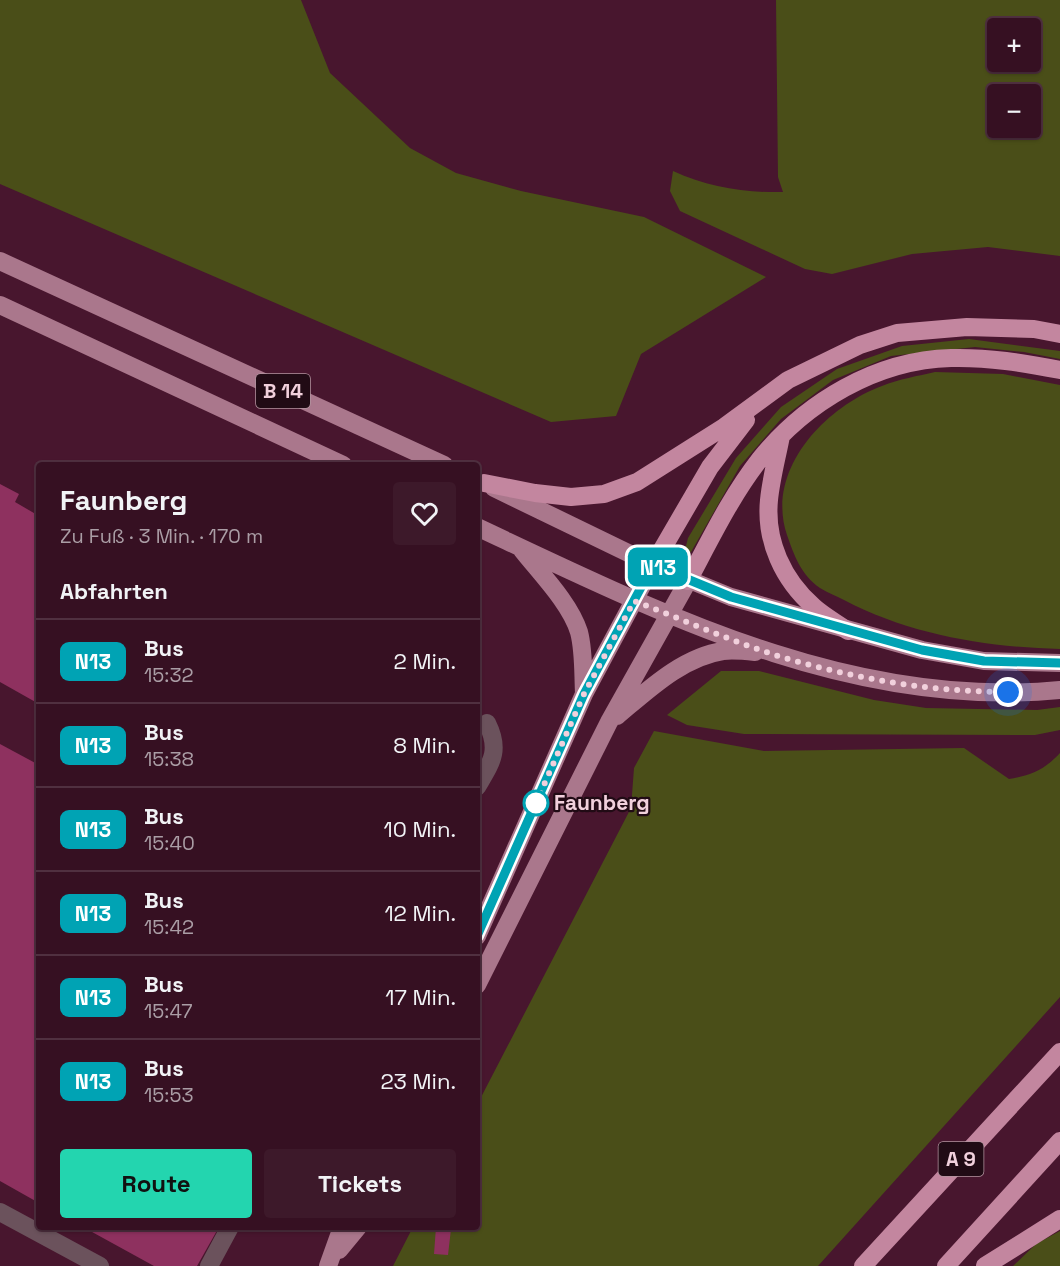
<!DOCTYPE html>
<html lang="de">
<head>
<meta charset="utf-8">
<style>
	:root { --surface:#361022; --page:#3d192a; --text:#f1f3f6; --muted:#aa9da5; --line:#503040; --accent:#23d5af }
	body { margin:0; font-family:"Space Grotesk",sans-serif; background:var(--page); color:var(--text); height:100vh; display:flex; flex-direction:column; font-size:22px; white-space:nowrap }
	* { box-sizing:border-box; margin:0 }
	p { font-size:20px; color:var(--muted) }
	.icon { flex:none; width:33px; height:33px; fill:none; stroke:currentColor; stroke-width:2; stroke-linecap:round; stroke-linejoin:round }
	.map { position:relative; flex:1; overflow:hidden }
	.details { position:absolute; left:36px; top:462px; width:444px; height:768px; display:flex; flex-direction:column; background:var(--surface); border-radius:6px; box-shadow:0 2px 4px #0004,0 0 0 2px var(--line) }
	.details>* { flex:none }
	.badge { padding:0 12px; border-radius:9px; font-size:21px; line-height:39px }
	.fabs { position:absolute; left:987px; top:18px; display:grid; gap:12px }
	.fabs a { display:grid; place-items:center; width:54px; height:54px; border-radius:6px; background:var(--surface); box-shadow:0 2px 4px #0004,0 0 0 2px var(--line); font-size:30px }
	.you { position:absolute; width:30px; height:30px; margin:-15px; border:4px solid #fff; border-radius:50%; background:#1a73e8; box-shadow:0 0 0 9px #1a73e833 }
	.map>.badge { position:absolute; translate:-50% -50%; box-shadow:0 0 0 3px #fff }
	h2 { padding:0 24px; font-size:22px; line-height:54px }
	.round { display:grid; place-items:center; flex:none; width:63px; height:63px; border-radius:6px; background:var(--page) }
	.headline { display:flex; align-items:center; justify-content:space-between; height:102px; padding:0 24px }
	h1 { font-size:28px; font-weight:800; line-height:45px }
	.button { display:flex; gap:12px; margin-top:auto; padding:12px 24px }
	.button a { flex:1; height:69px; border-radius:6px; background:var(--accent); color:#111; font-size:24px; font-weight:800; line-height:69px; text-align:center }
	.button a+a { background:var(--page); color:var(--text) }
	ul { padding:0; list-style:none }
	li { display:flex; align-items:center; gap:18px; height:84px; padding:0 24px; border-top:2px solid var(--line) }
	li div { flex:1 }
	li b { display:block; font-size:22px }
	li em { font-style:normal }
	li .badge { min-width:66px; font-weight:700; text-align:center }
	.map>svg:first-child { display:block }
	.green { fill:#4a4e18; fill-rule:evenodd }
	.building { fill:#8e315f }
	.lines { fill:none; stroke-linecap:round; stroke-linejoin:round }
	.minor { stroke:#6b525c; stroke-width:18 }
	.major { stroke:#aa778c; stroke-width:18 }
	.highway { stroke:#c3869f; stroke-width:18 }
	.line-casing { stroke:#fff; stroke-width:14 }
	.line { stroke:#00a3b4; stroke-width:9 }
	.walk { stroke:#f1d0dc; stroke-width:6; stroke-dasharray:0 10.8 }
	.stop-dot { fill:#fff; stroke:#00a3b4; stroke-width:3 }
	.labels { text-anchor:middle; stroke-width:4.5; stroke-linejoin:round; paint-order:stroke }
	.shield { fill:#210b15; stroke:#b395a0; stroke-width:1.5 }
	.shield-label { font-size:20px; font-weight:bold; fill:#f1d0dc }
	.stop-label { font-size:21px; font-weight:bold; fill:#f1d0dc; stroke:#210b15; text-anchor:start }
</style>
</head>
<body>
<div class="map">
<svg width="1060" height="1266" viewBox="0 0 1060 1266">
	<rect width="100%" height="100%" fill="#48162e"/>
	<path class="green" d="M0,0H301L330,73L410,148L456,173L521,191L644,217L766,277L641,354L616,416L551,422L0,184Z
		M776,0H1060V256L988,247L912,254L832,274L805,269L680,211L670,191L673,171C708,187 745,193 783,192L778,177ZM998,28H1030V62H998ZM998,94H1030V128H998Z
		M969,339L1060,351V359L1024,352L975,347L891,356L833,380L781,419L740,466L691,552L684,554L688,538L736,458L781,407L837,369L902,346Z
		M935,372L1003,374L1060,385V649C986,647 911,635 844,600C837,596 828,593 820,588C801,575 794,555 787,535C765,470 825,407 882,386C899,379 918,376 935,372Z
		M721,671H759L874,700L926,708L1037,710L1060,707V730L1035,735L744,734L687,725L667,715Z
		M654,731L764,751L964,748L1009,779C1032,775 1044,770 1060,753V997L818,1266H393L413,1227H477V1105L631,808L634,768Z
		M1060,1231V1266H1013L1036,1244Z"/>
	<path class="building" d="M0,484L19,494L15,502L39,516V704L0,682Z
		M0,744L39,765V1203L0,1181Z
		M83,1227H219L197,1266H154Z
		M436,1227L451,1229L448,1255L434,1254Z"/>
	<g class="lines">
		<path class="minor" d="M477,787C491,763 501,751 487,723
			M0,1212L100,1266
			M209,1266L230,1227"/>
		<path class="major" d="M0,261L444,465
			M0,305L343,465
			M494,488L653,565L731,597L922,650L984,661L1060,663
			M477,527C660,613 851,710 1060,690
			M522,550C540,573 570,603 579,632C584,651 583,673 584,693
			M617,716C647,691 682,657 723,651C733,650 745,651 755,652
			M477,936L584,694L653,565
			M477,985L609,722L688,581
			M339,1250L358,1227
			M328,1266L342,1227"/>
		<path class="highway" d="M781,436C777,457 771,479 769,500C765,541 783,580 814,607C824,616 837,623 848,631
			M484,483L535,493L571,497L604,494L637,482L724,427L788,380L860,345L897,333L967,327L1034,329L1060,334
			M653,565L710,467L746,420
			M688,581C710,540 731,496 760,459C806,402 876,360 951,358C988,357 1024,363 1060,370
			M863,1266L1060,1052
			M946,1266L1060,1141
			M985,1266L1060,1219"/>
	</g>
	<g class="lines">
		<g class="line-casing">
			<path id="line" d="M477,936L584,694L653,565L731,597L922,650L984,661L1060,663"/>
		</g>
		<use href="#line" class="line"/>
		<path class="walk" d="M536,803L584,694L634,601C692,623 750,650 810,665C875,682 941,692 1008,692"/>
	</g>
	<circle class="stop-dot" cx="536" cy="803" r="12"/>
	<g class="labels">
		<g class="shield">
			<rect x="256" y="374" width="54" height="34" rx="4.5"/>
			<rect x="938.5" y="1142" width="45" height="34" rx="4.5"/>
		</g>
		<g class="shield-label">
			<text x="283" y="398">B 14</text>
			<text x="961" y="1166">A 9</text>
		</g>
		<g class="stop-label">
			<text x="554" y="810">Faunberg</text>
		</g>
	</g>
</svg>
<div class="fabs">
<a>+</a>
<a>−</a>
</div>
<div class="you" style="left:1008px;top:692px"></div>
<b class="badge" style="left:658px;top:567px;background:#00a3b4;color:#fff">N13</b>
<section class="details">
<div class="headline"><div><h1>Faunberg</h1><p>Zu Fuß · 3 Min. · 170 m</p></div><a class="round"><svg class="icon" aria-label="heart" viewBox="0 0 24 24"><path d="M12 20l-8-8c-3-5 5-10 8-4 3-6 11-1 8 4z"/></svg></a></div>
<h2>Abfahrten</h2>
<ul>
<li><span class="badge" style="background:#00a3b4;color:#fff">N13</span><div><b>Bus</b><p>15:32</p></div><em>2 Min.</em></li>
<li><span class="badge" style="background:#00a3b4;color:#fff">N13</span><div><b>Bus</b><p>15:38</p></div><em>8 Min.</em></li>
<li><span class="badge" style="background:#00a3b4;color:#fff">N13</span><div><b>Bus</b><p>15:40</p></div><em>10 Min.</em></li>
<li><span class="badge" style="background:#00a3b4;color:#fff">N13</span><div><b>Bus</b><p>15:42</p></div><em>12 Min.</em></li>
<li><span class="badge" style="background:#00a3b4;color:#fff">N13</span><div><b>Bus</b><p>15:47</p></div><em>17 Min.</em></li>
<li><span class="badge" style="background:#00a3b4;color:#fff">N13</span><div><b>Bus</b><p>15:53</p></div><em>23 Min.</em></li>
</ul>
<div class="button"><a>Route</a><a>Tickets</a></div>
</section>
</div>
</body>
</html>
